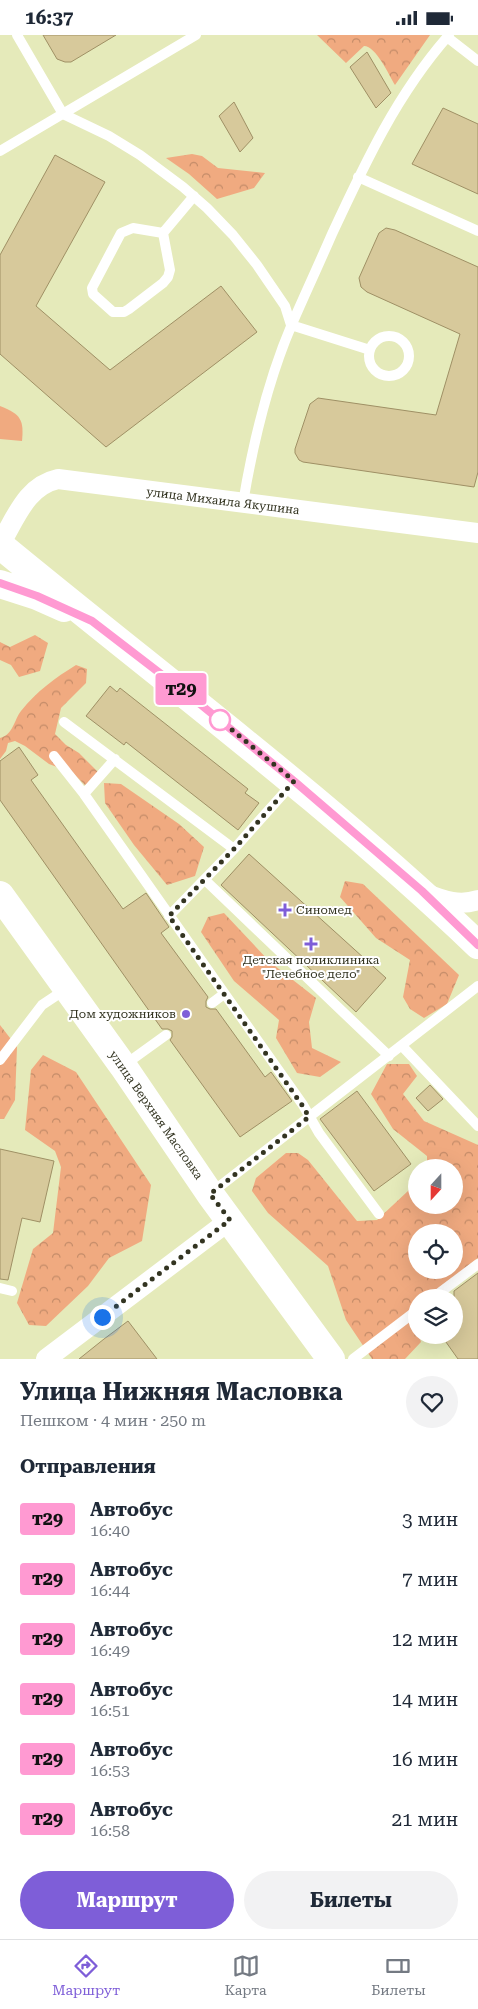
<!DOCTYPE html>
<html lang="ru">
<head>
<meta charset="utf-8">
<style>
	:root { --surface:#fff; --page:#f2f2f3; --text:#1f2937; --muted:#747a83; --line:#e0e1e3; --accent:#7e5ed8 }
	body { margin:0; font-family:"Roboto Serif",serif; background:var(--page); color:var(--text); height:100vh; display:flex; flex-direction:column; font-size:19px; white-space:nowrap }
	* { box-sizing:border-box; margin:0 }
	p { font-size:16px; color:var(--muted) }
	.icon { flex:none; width:28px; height:28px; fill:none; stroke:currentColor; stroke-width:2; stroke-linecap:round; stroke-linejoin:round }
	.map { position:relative; height:1324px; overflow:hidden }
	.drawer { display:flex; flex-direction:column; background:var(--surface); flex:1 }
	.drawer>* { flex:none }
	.badge { padding:0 10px; border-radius:4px; font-size:18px; line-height:32px }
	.needle { width:32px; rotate:201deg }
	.controls { position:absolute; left:408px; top:1124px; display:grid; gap:10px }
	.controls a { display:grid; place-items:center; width:55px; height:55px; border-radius:50%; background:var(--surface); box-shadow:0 5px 20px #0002; font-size:25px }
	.you { position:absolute; width:25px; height:25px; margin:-12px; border:4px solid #fff; border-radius:50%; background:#1a73e8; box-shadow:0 0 0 8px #1a73e833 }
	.map>.badge { position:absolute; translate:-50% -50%; box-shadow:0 0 0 2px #fff }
	h2 { padding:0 20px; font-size:19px; line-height:45px }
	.round { display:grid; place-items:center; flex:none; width:52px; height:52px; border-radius:26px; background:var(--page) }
	.head { display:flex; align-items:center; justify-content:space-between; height:85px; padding:0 20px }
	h1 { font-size:24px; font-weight:700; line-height:38px }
	.cta { display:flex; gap:10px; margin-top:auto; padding:10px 20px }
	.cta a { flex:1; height:58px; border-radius:30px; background:var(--accent); color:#fff; font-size:20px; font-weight:700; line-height:58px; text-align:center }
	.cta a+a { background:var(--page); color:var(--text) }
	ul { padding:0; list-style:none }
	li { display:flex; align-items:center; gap:15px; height:60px; padding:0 20px }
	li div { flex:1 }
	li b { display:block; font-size:19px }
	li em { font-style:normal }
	li .badge { min-width:55px; font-weight:700; text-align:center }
	.status { display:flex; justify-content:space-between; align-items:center; height:35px; padding:0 25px; background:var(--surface); direction:ltr }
	.status svg { height:14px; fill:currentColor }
	.dock { display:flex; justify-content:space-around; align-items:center; height:70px; border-top:1px solid var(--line); background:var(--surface); font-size:14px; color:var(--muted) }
	.dock a { display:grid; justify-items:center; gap:2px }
	.dock .active { color:var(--accent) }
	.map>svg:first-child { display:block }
	.grass { fill:#f0aa80 }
	.forest { fill:url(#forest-crowns); fill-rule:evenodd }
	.building { fill:#d7c99b; stroke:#9f9065 }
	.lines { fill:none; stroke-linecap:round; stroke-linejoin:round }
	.lane { stroke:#fff; stroke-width:10 }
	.street { stroke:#fff; stroke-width:20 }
	.secondary { stroke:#fff; stroke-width:28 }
	.line-casing { stroke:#fff; stroke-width:11 }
	.line { stroke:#ff9ad2; stroke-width:8 }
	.walk { stroke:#333421; stroke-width:5; stroke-dasharray:0 9 }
	.stop-dot { fill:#fff; stroke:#ff9ad2; stroke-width:2.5 }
	.poi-dot { fill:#7e5ed8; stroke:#fff; stroke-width:2 }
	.labels { text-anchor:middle; stroke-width:4; stroke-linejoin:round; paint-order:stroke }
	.street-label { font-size:12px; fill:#333421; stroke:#fff }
	.poi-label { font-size:12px; fill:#333421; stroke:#fff; text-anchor:start }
</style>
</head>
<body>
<div class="status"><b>16:37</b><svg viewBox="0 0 49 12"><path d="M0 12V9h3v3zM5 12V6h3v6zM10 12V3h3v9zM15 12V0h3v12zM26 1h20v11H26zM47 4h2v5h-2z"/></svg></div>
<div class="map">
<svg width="478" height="1324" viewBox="0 0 478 1324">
	<defs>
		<pattern id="forest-crowns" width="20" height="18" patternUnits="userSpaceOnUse" patternTransform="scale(1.25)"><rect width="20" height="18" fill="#f0aa80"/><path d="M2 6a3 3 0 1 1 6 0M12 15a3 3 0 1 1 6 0" fill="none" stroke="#c38b68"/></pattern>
	</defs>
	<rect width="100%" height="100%" fill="#e5eaba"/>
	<path class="grass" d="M0,371C21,379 24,385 22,406L0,404Z"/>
	<path class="forest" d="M317,0H430L395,50C389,40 376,11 364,11L346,28Z
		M192,119L202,121L218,133L265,138L254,153L217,164L189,139L166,123Z
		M35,600L48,608L40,636L19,642L11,630L0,625V607L10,612Z
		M76,630L87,634L86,648L61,673L55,699L66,710L79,718L98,737L92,746L85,750L73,738L49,729L25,711L15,706L8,708L6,716L0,724V703C13,700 14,685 21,676C37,656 55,643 76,630Z
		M104,748L121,749L179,789L204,812L195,841L167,850L134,810L105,768Z
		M345,846L363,849L459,940L447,969L424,983L410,974L403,962L410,925L376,903L340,862Z
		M224,878L270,927L316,963L309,987L312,1013L341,1027L320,1042L297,1038L276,1003L279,985L234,946L201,897L208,882Z
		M0,990L17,1012L15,1065L4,1084H0Z
		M43,1020L76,1037L151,1150L142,1206L109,1223L88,1251L46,1291L29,1290L17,1268L33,1214L53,1198L61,1132L55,1116L25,1095L31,1035Z
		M387,1029H409L417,1041L403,1059L424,1086L478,1110V1223L429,1262H416V1273L415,1275L416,1300H419L421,1307L405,1324H372L346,1285L328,1231L268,1178L252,1156L256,1143L286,1118H298L308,1125L357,1186L377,1185L408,1156L416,1145V1170H454V1132H425L427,1129V1121L393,1094L371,1059ZM416,1198H454V1235H416Z"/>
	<path class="building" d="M43,0H116L71,27H65L57,24Z
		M367,17L391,58L376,73L350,32Z
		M234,67L253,103L240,117L219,81Z
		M443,73L478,89V159L412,129Z
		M55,120L105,147L36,271L110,335L221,251L257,297L106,412L0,319V220Z
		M386,193L395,195L478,232V437L474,452L303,427L299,425L295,418V414L310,369L318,363L436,380L460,299L367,257L361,252L359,243L379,198Z
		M110,651L117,657L120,653L248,754L245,758L259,768L238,795L126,707L124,710L86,681Z
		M19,712L38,740L31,745L123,874L146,858L169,892L161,898L208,962L206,966V972L210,974H216L265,1042L271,1037L292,1066L240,1102L170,1005L172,1002V996L168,994H162L0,765V726Z
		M249,819L386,943L356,977L221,850Z
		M430,1050L443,1064L428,1076L416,1063Z
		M357,1056L411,1129L374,1156L320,1084Z
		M0,1114L54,1126L40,1187L22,1183L8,1245L0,1244Z
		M478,1238V1324H458L441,1300H454V1256Z
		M128,1286L157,1324H79L104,1304Z"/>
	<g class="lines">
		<path class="lane" d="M17,0L63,79L109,101L140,120L183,152L207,173L233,200L257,230L285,271L291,290L370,315
			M447,2L478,26
			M0,116L196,0
			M358,142L478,196
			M163,198L170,235L168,242L163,248L129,274L124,277H113L93,259L92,253L121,198L133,193L163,198L194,161
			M369 321a20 20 0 1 1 40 0a20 20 0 1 1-40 0Z
			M243,468C253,408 268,345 292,289C305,259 319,229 332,199C365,128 397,59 449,0
			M64,687L234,814
			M54,721L84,759L303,1070L319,1098L379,1179
			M84,759L115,724
			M205,845L389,1021
			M169,881L234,814L292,749
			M212,968L224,959
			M402,1011L478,1091
			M0,1025L42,970L66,954
			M123,1031L166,1000
			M211,1158L478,951
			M0,1253L12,1256
			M434,1262L478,1229
			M353,1324L416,1276"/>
		<path class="street" d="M0,509C16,483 26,451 58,444L478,498
			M427,859C444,866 460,871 478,865
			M46,1324L230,1185"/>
		<path class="secondary" d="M0,510C160,642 327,766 478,910
			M0,549L37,561L64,573
			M0,860L123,1031L210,1159L331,1324"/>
	</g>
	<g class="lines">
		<g class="line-casing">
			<path id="line" d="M0,548L37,561L92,586L200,669L294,746L422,856L478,910"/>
		</g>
		<use href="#line" class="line"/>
		<path class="walk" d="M102,1282L230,1185L210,1159L309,1082L302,1070L169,881L234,814L294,746L214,680L220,685"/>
	</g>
	<circle class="stop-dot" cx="220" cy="685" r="10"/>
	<g class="poi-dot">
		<path d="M282.5 867.5h5v5h5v5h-5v5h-5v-5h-5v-5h5z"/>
		<path d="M308.5 901.5h5v5h5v5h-5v5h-5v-5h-5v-5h5z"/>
		<circle cx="186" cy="979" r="5"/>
	</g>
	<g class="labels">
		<g class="street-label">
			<text transform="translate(223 466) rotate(7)" y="4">улица Михаила Якушина</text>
			<text transform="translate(156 1080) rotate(55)" y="4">улица Верхняя Масловка</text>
		</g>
		<g class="poi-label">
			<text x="296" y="879">Синомед</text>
			<text x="311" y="929" text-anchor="middle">Детская поликлиника<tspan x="311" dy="14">"Лечебное дело"</tspan></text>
			<text x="176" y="983" text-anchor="end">Дом художников</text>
		</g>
	</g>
</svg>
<div class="controls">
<a><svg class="needle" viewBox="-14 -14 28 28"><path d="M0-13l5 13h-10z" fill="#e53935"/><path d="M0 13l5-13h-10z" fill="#747a83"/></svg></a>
<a><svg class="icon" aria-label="locate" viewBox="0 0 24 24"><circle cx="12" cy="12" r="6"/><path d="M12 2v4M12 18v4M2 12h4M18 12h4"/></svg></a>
<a><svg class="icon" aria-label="layers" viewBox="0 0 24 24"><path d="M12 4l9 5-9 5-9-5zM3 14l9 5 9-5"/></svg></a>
</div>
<div class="you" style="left:102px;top:1282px"></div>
<b class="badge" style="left:181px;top:654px;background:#ff9ad2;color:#111">т29</b>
</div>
<section class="drawer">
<div class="head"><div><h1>Улица Нижняя Масловка</h1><p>Пешком · 4 мин · 250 m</p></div><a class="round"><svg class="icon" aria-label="heart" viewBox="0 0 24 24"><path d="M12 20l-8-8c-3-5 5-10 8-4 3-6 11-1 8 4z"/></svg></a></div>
<h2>Отправления</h2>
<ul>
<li><span class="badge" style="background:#ff9ad2;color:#111">т29</span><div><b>Автобус</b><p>16:40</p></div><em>3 мин</em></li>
<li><span class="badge" style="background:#ff9ad2;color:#111">т29</span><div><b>Автобус</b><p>16:44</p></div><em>7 мин</em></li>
<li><span class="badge" style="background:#ff9ad2;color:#111">т29</span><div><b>Автобус</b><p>16:49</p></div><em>12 мин</em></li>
<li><span class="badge" style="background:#ff9ad2;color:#111">т29</span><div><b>Автобус</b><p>16:51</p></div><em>14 мин</em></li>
<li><span class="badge" style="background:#ff9ad2;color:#111">т29</span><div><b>Автобус</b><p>16:53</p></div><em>16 мин</em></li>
<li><span class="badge" style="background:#ff9ad2;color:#111">т29</span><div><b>Автобус</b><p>16:58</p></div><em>21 мин</em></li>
</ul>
<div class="cta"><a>Маршрут</a><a>Билеты</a></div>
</section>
<nav class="dock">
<a class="active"><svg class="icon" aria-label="directions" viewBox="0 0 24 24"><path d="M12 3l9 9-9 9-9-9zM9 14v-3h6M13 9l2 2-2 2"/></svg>Маршрут</a>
<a><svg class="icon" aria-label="map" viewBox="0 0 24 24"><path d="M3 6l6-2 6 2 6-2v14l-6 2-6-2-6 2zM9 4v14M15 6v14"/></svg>Карта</a>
<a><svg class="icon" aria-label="tickets" viewBox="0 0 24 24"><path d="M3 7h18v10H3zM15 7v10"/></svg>Билеты</a>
</nav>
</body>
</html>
